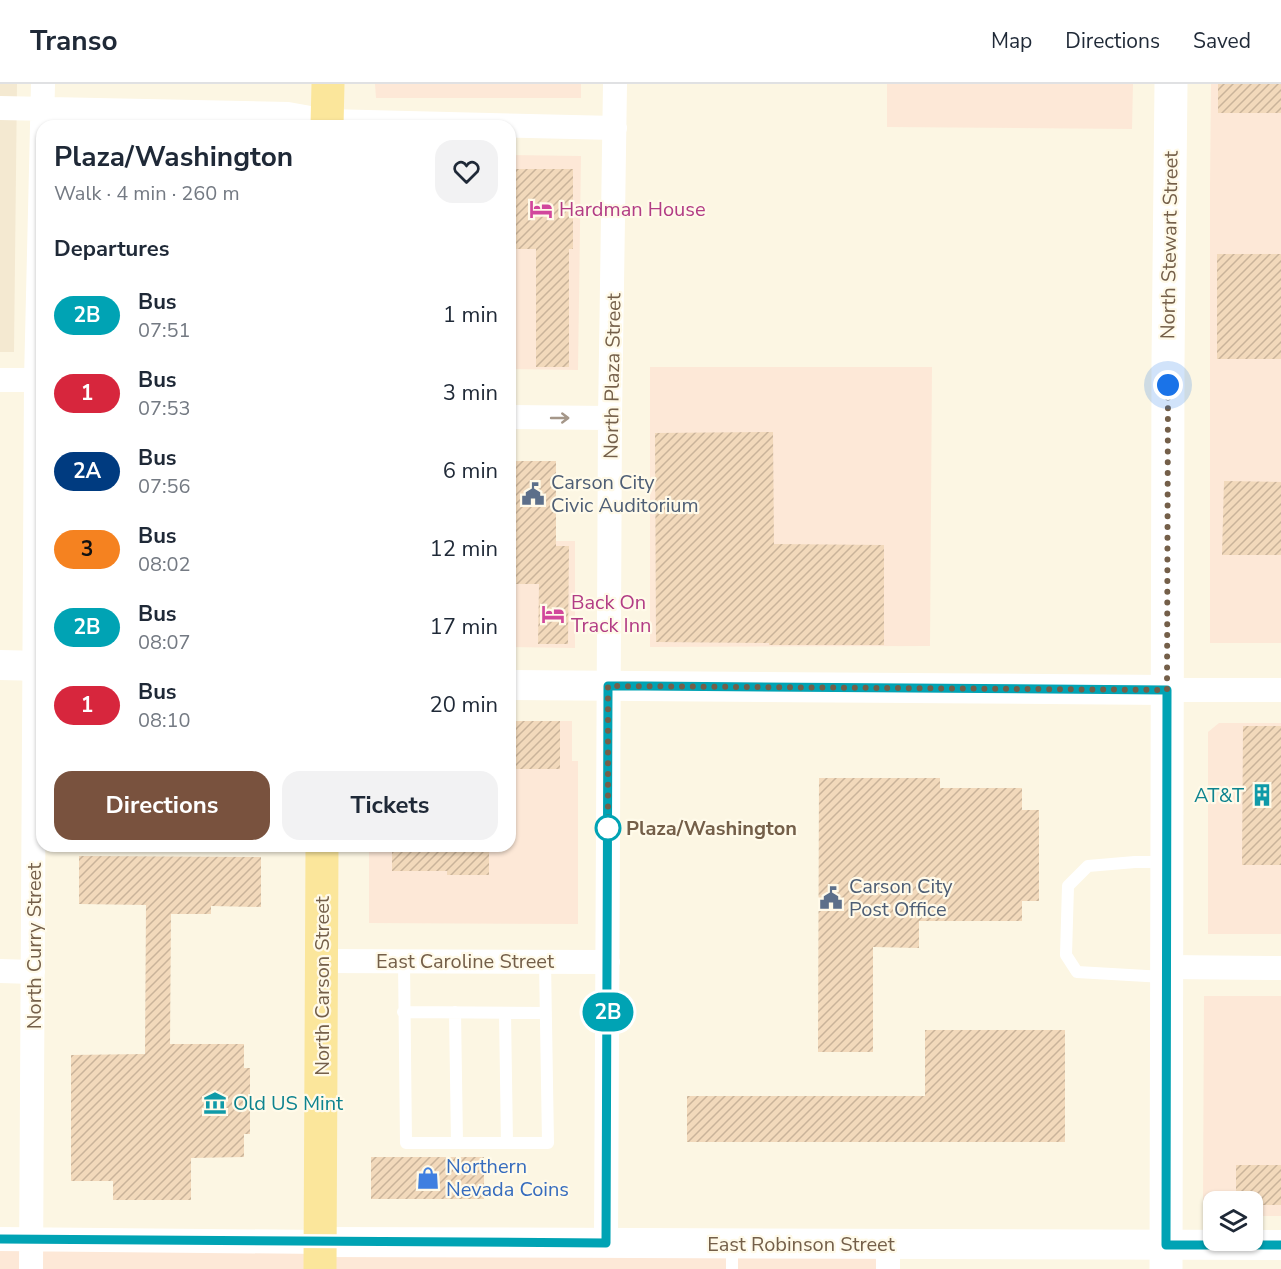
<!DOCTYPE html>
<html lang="en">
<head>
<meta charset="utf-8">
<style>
	:root { --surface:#fff; --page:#f2f2f3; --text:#1f2937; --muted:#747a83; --line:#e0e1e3; --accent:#79523e }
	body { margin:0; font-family:"Nunito Sans",sans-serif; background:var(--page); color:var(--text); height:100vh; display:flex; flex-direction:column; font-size:22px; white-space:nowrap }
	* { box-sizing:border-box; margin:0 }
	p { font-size:20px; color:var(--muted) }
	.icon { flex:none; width:33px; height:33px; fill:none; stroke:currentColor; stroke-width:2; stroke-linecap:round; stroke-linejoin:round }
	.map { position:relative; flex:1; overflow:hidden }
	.drawer { position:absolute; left:36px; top:36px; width:480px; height:732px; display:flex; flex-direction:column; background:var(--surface); border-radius:18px; box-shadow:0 2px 4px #0004 }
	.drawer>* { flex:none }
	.badge { padding:0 12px; border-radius:20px; font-size:21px; line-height:39px }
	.buttons { position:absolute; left:1203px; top:1107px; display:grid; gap:12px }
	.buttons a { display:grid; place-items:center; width:60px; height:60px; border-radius:12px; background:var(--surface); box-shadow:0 2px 4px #0004; font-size:30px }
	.you { position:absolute; width:30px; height:30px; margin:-15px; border:4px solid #fff; border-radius:50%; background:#1a73e8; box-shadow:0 0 0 9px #1a73e833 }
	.map>.badge { position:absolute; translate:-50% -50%; box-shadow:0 0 0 3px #fff }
	h2 { padding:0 18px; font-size:22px; line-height:54px }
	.round { display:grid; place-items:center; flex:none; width:63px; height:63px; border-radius:18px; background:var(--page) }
	.summary { display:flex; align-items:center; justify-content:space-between; height:102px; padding:0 18px }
	h1 { font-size:28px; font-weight:700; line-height:45px }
	.primary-button { display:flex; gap:12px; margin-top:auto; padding:12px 18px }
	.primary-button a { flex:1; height:69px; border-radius:18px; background:var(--accent); color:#fff; font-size:24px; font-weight:700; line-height:69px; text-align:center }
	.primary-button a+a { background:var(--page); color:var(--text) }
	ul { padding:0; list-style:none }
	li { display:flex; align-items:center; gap:18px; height:78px; padding:0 18px }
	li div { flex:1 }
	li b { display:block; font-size:22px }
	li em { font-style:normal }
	li .badge { min-width:66px; font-weight:700; text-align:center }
	header { display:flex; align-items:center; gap:36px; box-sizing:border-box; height:84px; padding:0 30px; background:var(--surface); border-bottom:2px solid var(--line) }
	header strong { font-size:28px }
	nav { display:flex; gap:33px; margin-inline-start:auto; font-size:21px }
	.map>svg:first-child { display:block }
	.residential { fill:#f4e9d1 }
	.commercial { fill:#fde8d7 }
	.building { fill:url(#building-hatch) }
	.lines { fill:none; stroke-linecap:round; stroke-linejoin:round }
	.service { stroke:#fff; stroke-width:12 }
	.minor { stroke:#fff; stroke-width:24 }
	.tertiary { stroke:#fff; stroke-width:30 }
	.secondary { stroke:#fff; stroke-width:33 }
	.primary { stroke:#fbe69b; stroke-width:33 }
	.oneway { stroke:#a59789 }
	.line-casing { stroke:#fff; stroke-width:14 }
	.line { stroke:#00a3b4; stroke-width:9 }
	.walk { stroke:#745f49; stroke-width:6; stroke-dasharray:0 10.8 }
	.stop-dot { fill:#fff; stroke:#00a3b4; stroke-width:3 }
	.labels { text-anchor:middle; stroke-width:4.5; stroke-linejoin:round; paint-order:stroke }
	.hotel-label { font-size:20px; fill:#b23c85; stroke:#fffae9; text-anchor:start }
	.street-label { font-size:20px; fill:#745f49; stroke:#fffae9 }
	.service-label { font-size:20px; fill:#4e5e75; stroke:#fffae9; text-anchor:start }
	.culture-label { font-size:20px; fill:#0d838f; stroke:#fffae9; text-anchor:end }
	.stop-label { font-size:20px; font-weight:bold; fill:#745f49; stroke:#fffae9; text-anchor:start }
	.shop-label { font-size:20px; fill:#366cbe; stroke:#fffae9; text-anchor:start }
</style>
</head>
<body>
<header>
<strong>Transo</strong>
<nav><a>Map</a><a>Directions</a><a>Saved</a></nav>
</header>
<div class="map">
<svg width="1281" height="1185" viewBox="0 0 1281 1185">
	<defs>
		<pattern id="building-hatch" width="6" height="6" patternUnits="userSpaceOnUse" patternTransform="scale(1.5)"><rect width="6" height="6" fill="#f2d9bb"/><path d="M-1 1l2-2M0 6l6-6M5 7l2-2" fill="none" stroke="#c9b39a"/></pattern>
	</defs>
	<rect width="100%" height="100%" fill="#fcf6e3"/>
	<path class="residential" d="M0,0H17L14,268H0Z"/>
	<path class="commercial" d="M375,0H581V14H376Z
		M887,0H1133L1132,45L887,43Z
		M1211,0H1281V559H1210V102Z
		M510,71L581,72L578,286L510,285Z
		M650,283H932L930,562L650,563Z
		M510,457H575V564L510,563Z
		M510,637H572V677H578V840L369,839V762H510Z
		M1219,639H1281V850H1208V648Z
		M70,762H271V766L70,764Z
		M1204,912H1281V1132H1253L1252,1118H1214L1213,1129H1212L1203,1117Z
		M0,1162L879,1165V1185H0Z"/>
	<path class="building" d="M1218,0H1281V29H1218Z
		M510,85H573V165H569V283H536V165H510Z
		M1217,170H1281V275H1217Z
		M773,348L774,460L884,461V561H769V559L656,558L655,349Z
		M510,377H556V462H569L568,560H538L539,500H516V494H510Z
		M1224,397L1281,398V471H1222Z
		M510,637H560V685H510Z
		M1243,642H1281V781H1242Z
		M819,694H940V704H1022V726H1039V817H1022V837H919V864L873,863V968H818Z
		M392,762H489V791H447V787H392Z
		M79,772L261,773V823L211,822V830H171L170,960H244V984H250V1050H244V1073L191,1074V1116H113V1097H71V971L145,970L146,821L79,820Z
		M925,946H1065V1058H687V1012H925Z
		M371,1073H484V1115H371Z
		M1236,1081H1281V1121H1252V1118H1236Z"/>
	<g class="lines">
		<path class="service" d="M404,877L406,1059H548L545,878
			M1164,893L1077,888L1066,871L1068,802L1088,782L1135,778H1166
			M403,928L546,929
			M455,928L457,1059
			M505,929L507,1059
			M732,1159V1185"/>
		<path class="minor" d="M0,24L288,30L327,37L615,44
			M0,296H42
			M510,333L610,334
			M1167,606H1281
			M322,877L608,878
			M1166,883L1281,884
			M0,887L33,888
			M0,1155L321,1158
			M606,1159L610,334L615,0
			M888,1160V1185
			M31,1185L36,296L43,0"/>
		<path class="tertiary" d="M0,581L42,582
			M510,601L1167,606
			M321,1158L1281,1161"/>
		<path class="secondary" d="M1166,1185L1168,280L1171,0"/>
		<path class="primary" d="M327,42L328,0
			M320,1185L322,762"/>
	</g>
	<defs><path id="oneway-shaft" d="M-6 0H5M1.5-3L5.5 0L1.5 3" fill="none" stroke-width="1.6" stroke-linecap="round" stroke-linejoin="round" transform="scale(1.5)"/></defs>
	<use class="oneway" href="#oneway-shaft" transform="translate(560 334)"/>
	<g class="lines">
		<g class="line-casing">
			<path id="line" d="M0,1155L606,1159L608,602H644L1167,606L1166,1161H1281"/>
		</g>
		<use href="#line" class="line"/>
		<path class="walk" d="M608,744V602L1167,606L1168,301"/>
	</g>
	<defs>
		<g id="hotel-bare" transform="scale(1.8)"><path d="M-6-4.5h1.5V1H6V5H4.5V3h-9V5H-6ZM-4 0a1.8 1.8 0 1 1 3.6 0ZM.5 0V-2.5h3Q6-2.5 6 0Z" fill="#d1479c" stroke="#fffae9" stroke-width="2.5" paint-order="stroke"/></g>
		<g id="civic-bare" transform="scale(1.8)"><path d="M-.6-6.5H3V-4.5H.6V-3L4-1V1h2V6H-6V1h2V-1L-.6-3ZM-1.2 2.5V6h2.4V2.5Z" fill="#5c6f8a" stroke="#fffae9" stroke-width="2.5" paint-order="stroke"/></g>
		<g id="building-bare" transform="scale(1.8)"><path d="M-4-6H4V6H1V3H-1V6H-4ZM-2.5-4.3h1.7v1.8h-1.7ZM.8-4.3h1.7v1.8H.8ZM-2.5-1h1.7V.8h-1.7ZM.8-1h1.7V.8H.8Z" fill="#0f9aa8" stroke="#fffae9" stroke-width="2.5" paint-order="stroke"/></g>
		<g id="museum-bare" transform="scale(1.8)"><path d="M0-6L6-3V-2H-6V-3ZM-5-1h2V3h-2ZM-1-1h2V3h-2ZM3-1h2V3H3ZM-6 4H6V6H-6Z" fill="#0f9aa8" stroke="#fffae9" stroke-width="2.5" paint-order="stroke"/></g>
		<g id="shop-bare" transform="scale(1.8)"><path d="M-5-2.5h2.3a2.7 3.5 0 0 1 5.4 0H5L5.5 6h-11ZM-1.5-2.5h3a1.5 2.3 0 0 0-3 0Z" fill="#3f7fe0" stroke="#fffae9" stroke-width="2.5" paint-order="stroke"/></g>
	</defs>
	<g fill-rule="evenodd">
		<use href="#hotel-bare" x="541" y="125"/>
		<use href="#civic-bare" x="533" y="410"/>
		<use href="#hotel-bare" x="553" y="530"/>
		<use href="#building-bare" x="1262" y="711"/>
		<use href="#civic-bare" x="831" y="814"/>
		<use href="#museum-bare" x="215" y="1019"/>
		<use href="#shop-bare" x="428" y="1094"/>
	</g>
	<circle class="stop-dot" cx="608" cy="744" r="12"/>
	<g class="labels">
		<g class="hotel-label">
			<text x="559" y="132">Hardman House</text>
			<text x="571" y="525">Back On<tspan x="571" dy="23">Track Inn</tspan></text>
		</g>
		<g class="street-label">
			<text transform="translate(1169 161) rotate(-89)" y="7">North Stewart Street</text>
			<text transform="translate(612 292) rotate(-89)" y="7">North Plaza Street</text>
			<text transform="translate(34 862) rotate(-90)" y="7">North Curry Street</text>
			<text x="465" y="884">East Caroline Street</text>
			<text transform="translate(322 902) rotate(-90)" y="7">North Carson Street</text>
			<text x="801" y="1167">East Robinson Street</text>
		</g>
		<g class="service-label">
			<text x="551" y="405">Carson City<tspan x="551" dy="23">Civic Auditorium</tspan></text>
			<text x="849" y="809">Carson City<tspan x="849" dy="23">Post Office</tspan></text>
		</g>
		<g class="culture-label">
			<text x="1244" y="718">AT&amp;T</text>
			<text x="233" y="1026" text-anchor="start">Old US Mint</text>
		</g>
		<g class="stop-label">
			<text x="626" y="751">Plaza/Washington</text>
		</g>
		<g class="shop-label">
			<text x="446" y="1089">Northern<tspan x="446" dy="23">Nevada Coins</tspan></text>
		</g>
	</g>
</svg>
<div class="buttons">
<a><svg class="icon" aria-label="layers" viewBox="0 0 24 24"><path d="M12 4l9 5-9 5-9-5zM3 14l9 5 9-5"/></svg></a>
</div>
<div class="you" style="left:1168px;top:301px"></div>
<b class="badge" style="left:608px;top:928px;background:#00a3b4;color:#fff">2B</b>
<section class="drawer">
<div class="summary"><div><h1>Plaza/Washington</h1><p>Walk · 4 min · 260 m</p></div><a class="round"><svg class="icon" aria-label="heart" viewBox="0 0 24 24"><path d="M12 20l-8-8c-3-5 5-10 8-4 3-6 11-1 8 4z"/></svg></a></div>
<h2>Departures</h2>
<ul>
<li><span class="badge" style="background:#00a3b4;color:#fff">2B</span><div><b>Bus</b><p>07:51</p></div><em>1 min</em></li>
<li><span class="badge" style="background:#d7263d;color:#fff">1</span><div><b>Bus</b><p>07:53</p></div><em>3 min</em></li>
<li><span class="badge" style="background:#003b80;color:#fff">2A</span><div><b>Bus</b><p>07:56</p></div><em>6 min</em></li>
<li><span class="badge" style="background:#f58220;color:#111">3</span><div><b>Bus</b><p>08:02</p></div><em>12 min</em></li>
<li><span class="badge" style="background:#00a3b4;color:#fff">2B</span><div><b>Bus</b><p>08:07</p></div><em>17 min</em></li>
<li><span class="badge" style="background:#d7263d;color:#fff">1</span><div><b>Bus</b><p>08:10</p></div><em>20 min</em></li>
</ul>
<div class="primary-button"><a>Directions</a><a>Tickets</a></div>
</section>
</div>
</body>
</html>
